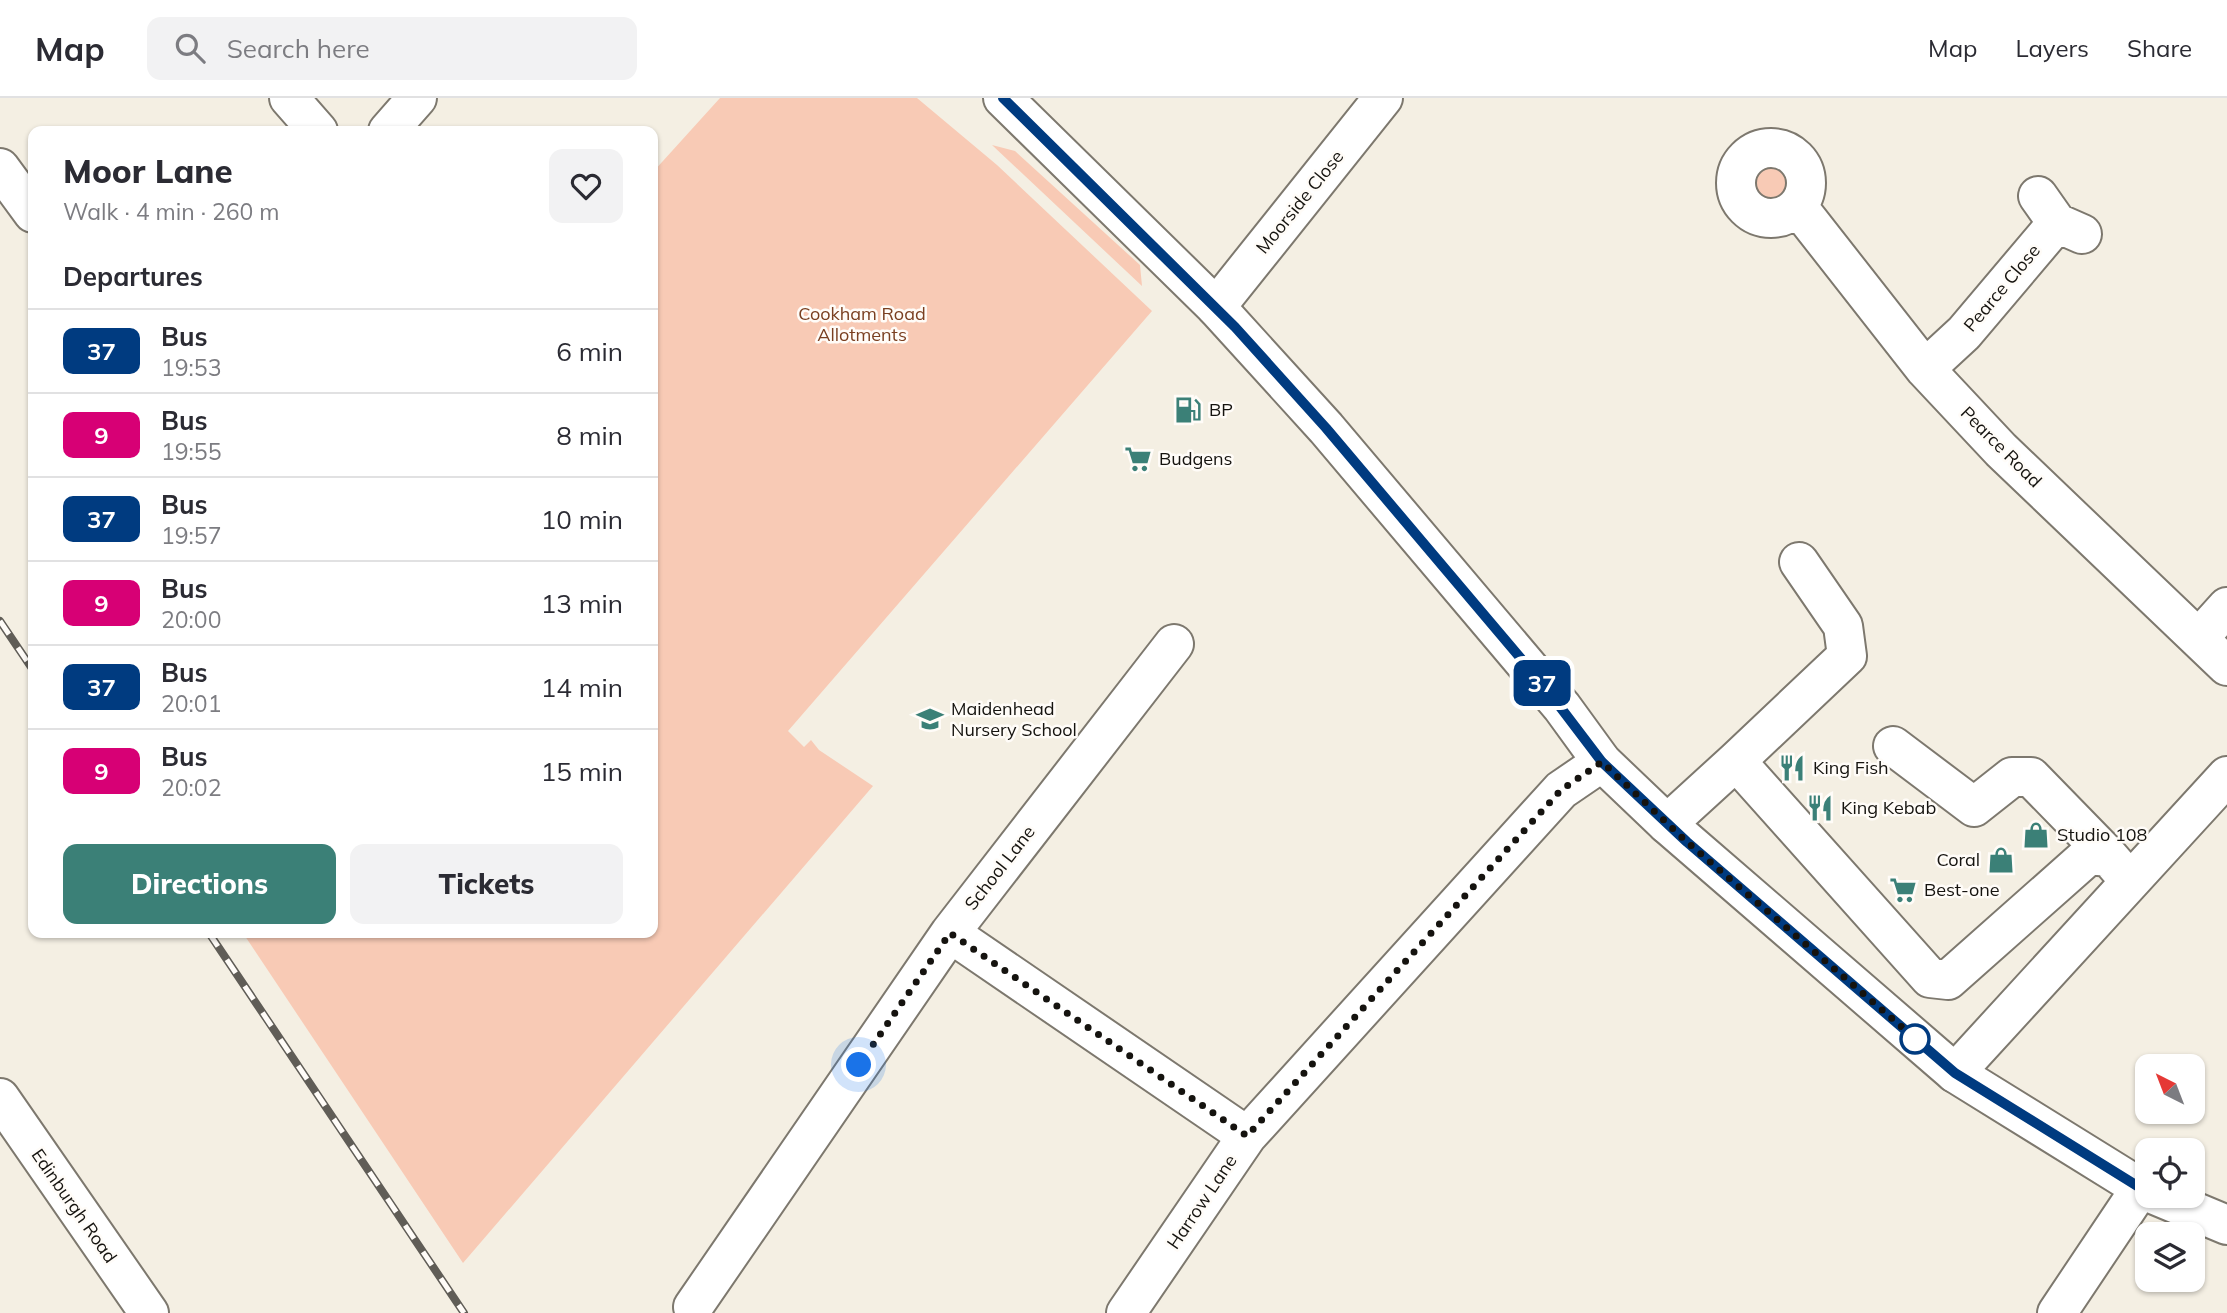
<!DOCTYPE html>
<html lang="en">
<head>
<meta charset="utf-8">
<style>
	:root { --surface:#fff; --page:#f2f2f3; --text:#2b2b33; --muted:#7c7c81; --line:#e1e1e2; --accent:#3b8077 }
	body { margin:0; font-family:Mulish,sans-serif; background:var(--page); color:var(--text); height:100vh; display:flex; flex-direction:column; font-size:26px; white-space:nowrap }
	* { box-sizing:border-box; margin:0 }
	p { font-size:23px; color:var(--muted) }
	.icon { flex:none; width:38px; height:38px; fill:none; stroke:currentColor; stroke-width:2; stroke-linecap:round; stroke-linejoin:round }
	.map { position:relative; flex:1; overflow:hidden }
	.sheet { position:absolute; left:28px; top:28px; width:630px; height:812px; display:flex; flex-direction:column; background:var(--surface); border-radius:14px; box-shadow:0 2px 5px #0004 }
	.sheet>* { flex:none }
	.badge { padding:0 14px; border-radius:10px; font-size:24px; line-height:46px }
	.needle { width:46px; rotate:318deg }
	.fabs { position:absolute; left:2135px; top:956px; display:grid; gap:14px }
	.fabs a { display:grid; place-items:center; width:70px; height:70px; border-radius:14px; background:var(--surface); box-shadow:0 2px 5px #0004; font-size:35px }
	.you { position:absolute; width:35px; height:35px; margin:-18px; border:5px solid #fff; border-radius:50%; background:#1a73e8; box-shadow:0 0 0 10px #1a73e833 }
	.map>.badge { position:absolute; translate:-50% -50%; box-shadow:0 0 0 4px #fff }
	h2 { padding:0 35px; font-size:26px; line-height:63px }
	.round { display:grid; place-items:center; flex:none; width:74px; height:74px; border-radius:14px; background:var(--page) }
	.headline { display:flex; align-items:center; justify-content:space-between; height:119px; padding:0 35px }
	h1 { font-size:33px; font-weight:800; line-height:52px }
	.action { display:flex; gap:14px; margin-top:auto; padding:14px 35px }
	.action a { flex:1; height:80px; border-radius:14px; background:var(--accent); color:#fff; font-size:28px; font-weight:800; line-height:80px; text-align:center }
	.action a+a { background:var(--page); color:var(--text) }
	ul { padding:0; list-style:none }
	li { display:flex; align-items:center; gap:21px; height:84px; padding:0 35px; border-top:2px solid var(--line) }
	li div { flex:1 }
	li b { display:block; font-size:26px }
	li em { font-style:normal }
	li .badge { min-width:77px; font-weight:700; text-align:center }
	header { display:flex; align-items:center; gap:42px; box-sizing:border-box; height:98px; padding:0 35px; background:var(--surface); border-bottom:2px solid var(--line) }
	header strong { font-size:33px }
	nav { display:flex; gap:38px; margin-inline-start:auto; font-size:24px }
	.search { width:490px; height:63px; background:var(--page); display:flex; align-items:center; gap:18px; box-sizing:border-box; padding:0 24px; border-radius:14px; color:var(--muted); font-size:26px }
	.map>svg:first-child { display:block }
	.green { fill:#f8cab5 }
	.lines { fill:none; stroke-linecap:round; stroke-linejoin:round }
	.minor-casing { stroke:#7d786e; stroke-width:42 }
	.major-casing { stroke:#7d786e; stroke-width:42 }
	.minor { stroke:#fff; stroke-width:38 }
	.major { stroke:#fff; stroke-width:38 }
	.rail-casing { stroke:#605d57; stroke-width:8 }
	.rail { stroke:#fffcf8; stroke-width:5; stroke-dasharray:16; stroke-linecap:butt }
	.line-casing { stroke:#fff; stroke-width:16 }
	.line { stroke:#003b80; stroke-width:10 }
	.walk { stroke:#15130f; stroke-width:7; stroke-dasharray:0 12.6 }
	.stop-dot { fill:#fff; stroke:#003b80; stroke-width:3.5 }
	.labels { text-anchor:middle; stroke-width:5; stroke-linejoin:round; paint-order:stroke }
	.street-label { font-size:18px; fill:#15130f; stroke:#fffcf8 }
	.park-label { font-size:18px; fill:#7a3f20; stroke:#fffcf8 }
	.poi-label { font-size:18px; fill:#15130f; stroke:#fffcf8; text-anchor:start }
</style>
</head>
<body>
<header>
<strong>Map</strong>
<div class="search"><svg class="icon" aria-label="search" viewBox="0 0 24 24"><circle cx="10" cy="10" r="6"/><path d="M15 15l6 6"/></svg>Search here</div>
<nav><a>Map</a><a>Layers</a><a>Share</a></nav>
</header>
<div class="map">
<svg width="2227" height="1215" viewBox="0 0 2227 1215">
	<rect width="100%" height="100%" fill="#f4efe3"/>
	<path class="green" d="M720,0H917L997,67L1152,213L788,633L804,649L811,642L819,652L873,688L463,1165L243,835H653V74Z
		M992,47L1015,53L1140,167L1142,188Z
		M1747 85a23 23 0 1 1 46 0a23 23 0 1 1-46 0Z"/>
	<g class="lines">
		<g class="minor-casing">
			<path id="minor" d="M289,0L318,33
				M388,33L417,0
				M1736 85a35 35 0 1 1 70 0a35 35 0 1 1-70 0Z
				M0,70L33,115
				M2038,98L2057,125
				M1798,109L1925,271L2001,352L2227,568
				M1216,209L1383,0
				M1925,271L1964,235L2057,125L2082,136
				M2199,540L2227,509
				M1893,648L1974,709L2012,679H2031L2109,759
				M1736,663L1847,558L1843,528L1799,464
				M1667,726L1736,663L1930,880L1948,882L2089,757L2109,759L2129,782
				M950,835L1247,1038
				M1955,975L2227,678
				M0,1000L149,1215
				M693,1209L950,835L1174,546
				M1126,1215L1247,1038L1561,692L1602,664
				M2057,1215L2140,1091"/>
		</g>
		<g class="major-casing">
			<path id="major" d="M1003,0L1216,209L1326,330L1562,609L1602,664L1667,726L1955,975L2147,1094
				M2155,1097L2227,1127"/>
		</g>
		<use href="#minor" class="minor"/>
		<use href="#major" class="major"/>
		<g class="rail-casing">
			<path id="rail" d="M0,523L33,572
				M209,835L464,1215"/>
		</g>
		<use href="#rail" class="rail"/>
	</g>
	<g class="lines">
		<g class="line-casing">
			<path id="line" d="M1003,0L1235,229L1326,330L1545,589L1602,664L1687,744L1955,975L2147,1094"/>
		</g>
		<use href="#line" class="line"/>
		<path class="walk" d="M859,967L950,835L1247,1038L1561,692L1602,664L1687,744L1917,942L1915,941"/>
	</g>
	<defs>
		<g id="fuel-bare" transform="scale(2.1)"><path d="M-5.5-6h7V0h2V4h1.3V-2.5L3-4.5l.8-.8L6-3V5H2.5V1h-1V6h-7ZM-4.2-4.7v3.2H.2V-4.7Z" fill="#3b8077" stroke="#fffcf8" stroke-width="2.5" paint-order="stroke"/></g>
		<g id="supermarket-bare" transform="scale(2.1)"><path d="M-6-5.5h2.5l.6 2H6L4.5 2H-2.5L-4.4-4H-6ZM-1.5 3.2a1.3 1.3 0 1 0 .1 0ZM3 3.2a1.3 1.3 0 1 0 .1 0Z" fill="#3b8077" stroke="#fffcf8" stroke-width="2.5" paint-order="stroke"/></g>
		<g id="school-bare" transform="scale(2.1)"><path d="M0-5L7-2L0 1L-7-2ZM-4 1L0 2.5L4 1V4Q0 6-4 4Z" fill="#3b8077" stroke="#fffcf8" stroke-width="2.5" paint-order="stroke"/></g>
		<g id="restaurant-bare" transform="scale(2.1)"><path d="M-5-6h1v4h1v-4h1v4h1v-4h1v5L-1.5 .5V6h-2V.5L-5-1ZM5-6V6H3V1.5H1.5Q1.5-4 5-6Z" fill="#3b8077" stroke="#fffcf8" stroke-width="2.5" paint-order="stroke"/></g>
		<g id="shop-bare" transform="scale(2.1)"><path d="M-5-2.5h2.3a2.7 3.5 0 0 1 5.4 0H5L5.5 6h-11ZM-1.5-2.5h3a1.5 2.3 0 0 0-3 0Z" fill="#3b8077" stroke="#fffcf8" stroke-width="2.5" paint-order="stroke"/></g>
	</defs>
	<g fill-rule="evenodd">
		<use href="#fuel-bare" x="1188" y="312"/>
		<use href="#supermarket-bare" x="1138" y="361"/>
		<use href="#school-bare" x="930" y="621"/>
		<use href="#restaurant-bare" x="1792" y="670"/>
		<use href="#restaurant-bare" x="1820" y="710"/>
		<use href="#shop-bare" x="2036" y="737"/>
		<use href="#shop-bare" x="2001" y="762"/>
		<use href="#supermarket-bare" x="1903" y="792"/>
	</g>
	<circle class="stop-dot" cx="1915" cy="941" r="14"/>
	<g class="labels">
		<g class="street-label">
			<text transform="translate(1300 104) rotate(-51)" y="6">Moorside Close</text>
			<text transform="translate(2002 190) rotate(-50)" y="6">Pearce Close</text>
			<text transform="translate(2001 349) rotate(45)" y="6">Pearce Road</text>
			<text transform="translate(1000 770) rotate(-52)" y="6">School Lane</text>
			<text transform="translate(1202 1104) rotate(-56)" y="6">Harrow Lane</text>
			<text transform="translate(74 1108) rotate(55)" y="6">Edinburgh Road</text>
		</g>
		<g class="park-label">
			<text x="862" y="222">Cookham Road<tspan x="862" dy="21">Allotments</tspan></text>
		</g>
		<g class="poi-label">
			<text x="1209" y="318">BP</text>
			<text x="1159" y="367">Budgens</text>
			<text x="951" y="617">Maidenhead<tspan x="951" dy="21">Nursery School</tspan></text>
			<text x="1813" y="676">King Fish</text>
			<text x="1841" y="716">King Kebab</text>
			<text x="2057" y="743">Studio 108</text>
			<text x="1980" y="768" text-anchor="end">Coral</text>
			<text x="1924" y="798">Best-one</text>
		</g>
	</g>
</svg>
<div class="fabs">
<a><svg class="needle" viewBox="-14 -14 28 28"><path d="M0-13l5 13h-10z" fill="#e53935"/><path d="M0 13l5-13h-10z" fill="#7c7c81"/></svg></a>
<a><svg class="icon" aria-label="locate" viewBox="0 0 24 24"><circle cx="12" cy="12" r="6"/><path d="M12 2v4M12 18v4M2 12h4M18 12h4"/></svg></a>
<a><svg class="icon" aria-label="layers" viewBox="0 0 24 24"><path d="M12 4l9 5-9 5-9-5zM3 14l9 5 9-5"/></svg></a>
</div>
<div class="you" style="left:859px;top:967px"></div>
<b class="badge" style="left:1542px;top:585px;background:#003b80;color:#fff">37</b>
<section class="sheet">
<div class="headline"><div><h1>Moor Lane</h1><p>Walk · 4 min · 260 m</p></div><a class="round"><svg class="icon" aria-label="heart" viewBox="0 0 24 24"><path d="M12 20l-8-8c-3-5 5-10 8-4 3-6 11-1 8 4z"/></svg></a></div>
<h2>Departures</h2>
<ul>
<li><span class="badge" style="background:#003b80;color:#fff">37</span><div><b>Bus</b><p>19:53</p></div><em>6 min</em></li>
<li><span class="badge" style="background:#d70075;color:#fff">9</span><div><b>Bus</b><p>19:55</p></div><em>8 min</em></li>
<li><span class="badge" style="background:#003b80;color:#fff">37</span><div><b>Bus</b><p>19:57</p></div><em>10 min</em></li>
<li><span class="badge" style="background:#d70075;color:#fff">9</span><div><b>Bus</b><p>20:00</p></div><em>13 min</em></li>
<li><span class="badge" style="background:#003b80;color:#fff">37</span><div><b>Bus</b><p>20:01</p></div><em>14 min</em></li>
<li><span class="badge" style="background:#d70075;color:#fff">9</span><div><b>Bus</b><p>20:02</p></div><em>15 min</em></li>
</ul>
<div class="action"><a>Directions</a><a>Tickets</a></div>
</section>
</div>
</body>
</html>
